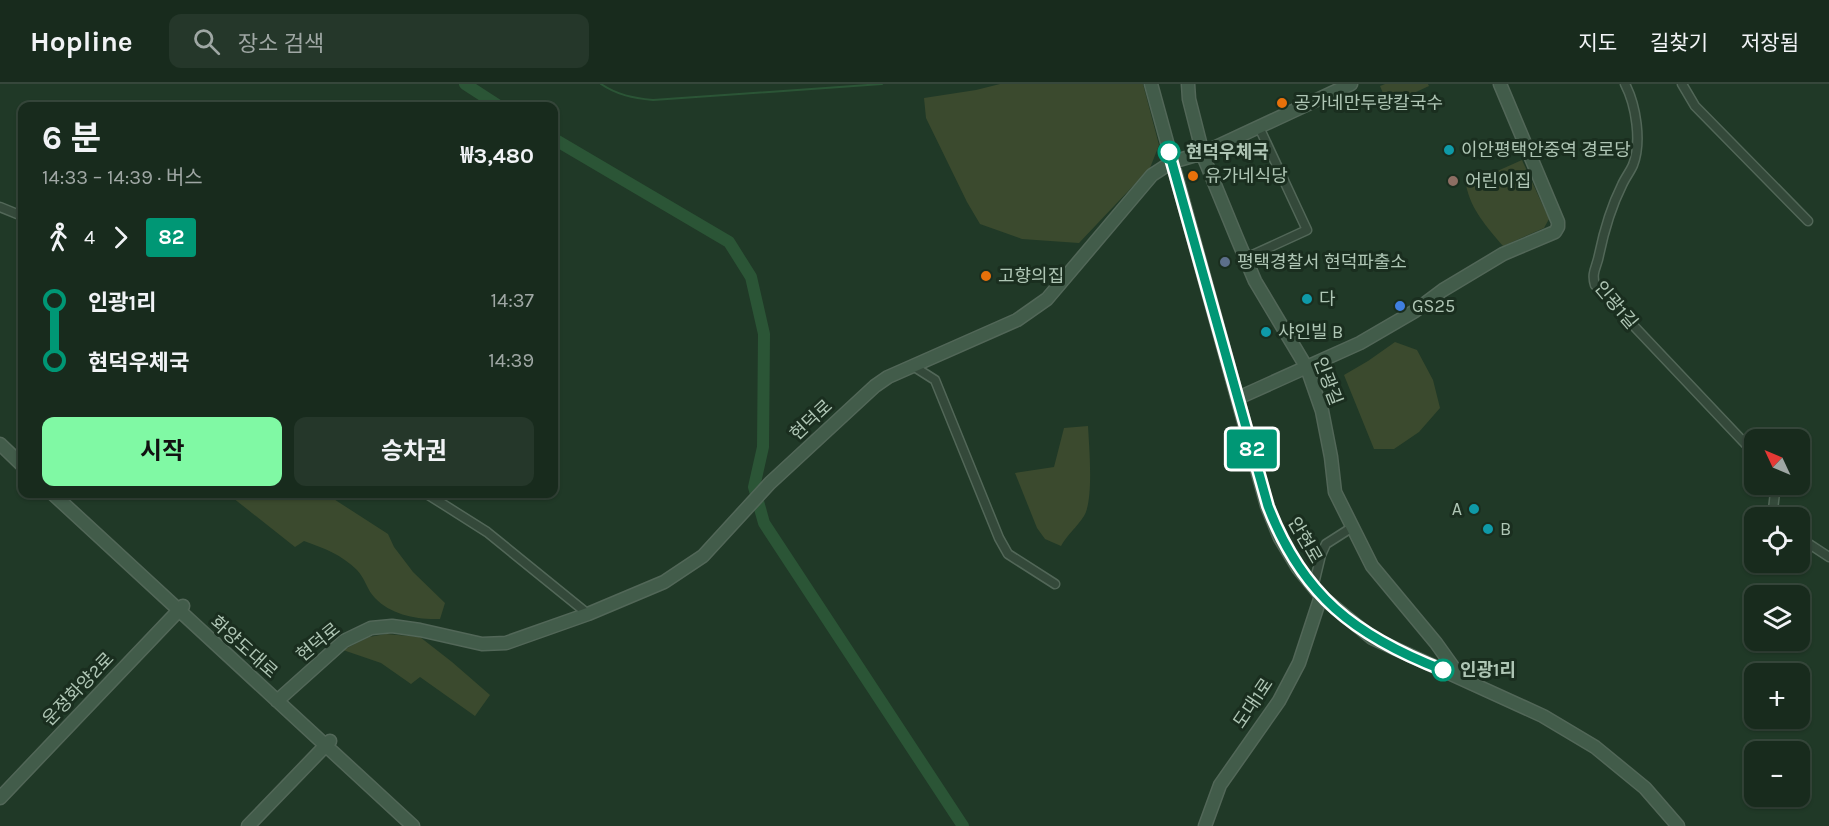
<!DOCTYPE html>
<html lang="ko">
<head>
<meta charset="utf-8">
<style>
	:root { --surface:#182b1d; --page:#25372a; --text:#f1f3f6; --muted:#9fa7a4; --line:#36473b; --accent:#80f9a4 }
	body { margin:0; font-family:Karla,"Noto Sans KR",sans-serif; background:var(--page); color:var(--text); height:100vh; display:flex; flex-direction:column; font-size:22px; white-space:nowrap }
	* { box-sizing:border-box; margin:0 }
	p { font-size:20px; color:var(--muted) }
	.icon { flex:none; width:33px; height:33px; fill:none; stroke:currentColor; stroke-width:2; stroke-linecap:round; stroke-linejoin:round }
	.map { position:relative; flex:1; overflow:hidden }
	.side { position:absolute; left:18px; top:18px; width:540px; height:396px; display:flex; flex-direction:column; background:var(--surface); border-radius:12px; box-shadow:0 2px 4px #0004,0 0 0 2px var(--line) }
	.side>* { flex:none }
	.badge { padding:0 12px; border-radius:4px; font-size:21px; line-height:39px }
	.needle { width:39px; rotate:314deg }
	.buttons { position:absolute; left:1744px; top:345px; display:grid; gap:12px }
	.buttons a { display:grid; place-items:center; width:66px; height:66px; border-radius:12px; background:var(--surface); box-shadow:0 2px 4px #0004,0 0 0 2px var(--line); font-size:30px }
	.map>.badge { position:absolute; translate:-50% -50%; box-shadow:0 0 0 3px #fff }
	.legs { display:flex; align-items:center; gap:9px; height:66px; padding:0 24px; font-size:20px }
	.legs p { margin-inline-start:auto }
	.head { display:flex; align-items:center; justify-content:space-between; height:102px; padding:0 24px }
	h1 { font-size:33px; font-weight:700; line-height:45px }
	.cta { display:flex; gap:12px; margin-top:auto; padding:12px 24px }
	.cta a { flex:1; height:69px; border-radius:12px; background:var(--accent); color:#111; font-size:24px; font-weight:700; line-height:69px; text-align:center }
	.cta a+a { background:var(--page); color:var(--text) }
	ul { padding:0 24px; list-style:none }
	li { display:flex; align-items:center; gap:21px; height:60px; font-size:22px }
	li i { display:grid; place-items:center; width:9px; height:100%; margin:0 8px; background:currentColor }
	li i::after { content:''; width:15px; height:15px; margin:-8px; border:4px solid; border-radius:50%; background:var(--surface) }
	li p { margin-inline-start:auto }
	li:first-child i { background:linear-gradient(#0000 50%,currentColor 0) }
	li:last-child i { background:linear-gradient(currentColor 50%,#0000 0) }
	header { display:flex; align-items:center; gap:36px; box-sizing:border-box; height:84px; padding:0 30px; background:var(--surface); border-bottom:2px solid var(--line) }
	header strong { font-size:28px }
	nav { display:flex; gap:33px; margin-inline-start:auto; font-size:21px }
	.search { width:420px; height:54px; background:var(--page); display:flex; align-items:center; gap:15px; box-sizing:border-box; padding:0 21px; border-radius:12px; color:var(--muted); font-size:22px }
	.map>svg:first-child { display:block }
	.green { fill:#3b4a2e }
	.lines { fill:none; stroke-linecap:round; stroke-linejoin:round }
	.stream { stroke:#2b5536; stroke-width:2 }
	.river { stroke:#2b5536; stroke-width:12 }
	.street-casing { stroke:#526758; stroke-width:11 }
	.secondary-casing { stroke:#526758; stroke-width:15 }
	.street { stroke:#34493a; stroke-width:8 }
	.secondary { stroke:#425c4a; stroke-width:12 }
	.line-1-casing { stroke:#fff; stroke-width:14 }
	.line-1 { stroke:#009775; stroke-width:9 }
	.food-dot { fill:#e8710a; stroke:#1a2e1f; stroke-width:2 }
	.culture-dot { fill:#0f9aa8; stroke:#1a2e1f; stroke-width:2 }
	.stop-1-dot { fill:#fff; stroke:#009775; stroke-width:3 }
	.education-dot { fill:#8d6e63; stroke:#1a2e1f; stroke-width:2 }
	.service-dot { fill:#5c6f8a; stroke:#1a2e1f; stroke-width:2 }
	.shop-dot { fill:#3f7fe0; stroke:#1a2e1f; stroke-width:2 }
	.labels { text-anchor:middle; stroke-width:6; stroke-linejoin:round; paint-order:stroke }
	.poi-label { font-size:18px; fill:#afc6b5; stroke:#1a2e1f; text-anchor:start }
	.stop-label { font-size:18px; font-weight:bold; fill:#afc6b5; stroke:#1a2e1f; text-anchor:start }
	.street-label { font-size:18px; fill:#afc6b5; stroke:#1a2e1f }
</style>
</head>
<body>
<header>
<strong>Hopline</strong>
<div class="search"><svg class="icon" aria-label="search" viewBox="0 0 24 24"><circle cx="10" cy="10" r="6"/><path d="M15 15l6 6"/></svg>장소 검색</div>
<nav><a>지도</a><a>길찾기</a><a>저장됨</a></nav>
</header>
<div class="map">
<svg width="1829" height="742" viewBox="0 0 1829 742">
	<rect width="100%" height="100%" fill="#203927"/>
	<path class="green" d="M1000,0H1143L1159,61L1150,84L1079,159L1022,155L980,140L967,118L926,34L924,14L976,6Z
		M1385,0H1428L1429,2L1388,21L1380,2Z
		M1522,76L1549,135L1544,144L1503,162C1487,143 1471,126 1466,101Z
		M1395,258L1417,266L1433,296L1440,324L1419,348L1394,365H1374L1344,291L1368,277Z
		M1088,342C1089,361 1094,416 1084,432C1077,443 1067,451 1061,462L1045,455L1037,444L1015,389L1054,383L1064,344Z
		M228,410H326L388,450L394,463L413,488L445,519L440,535C418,536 391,531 375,514C367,506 365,494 357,486C342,471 324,464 304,457L295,463Z
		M386,550L420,553L452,578L490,611L475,632L420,593L411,600L381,579L343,566L369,553Z"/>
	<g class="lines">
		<path class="stream" d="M601,0C617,11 633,14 653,16L882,0"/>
		<path class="river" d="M465,0L499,22
			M554,55L729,158L751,193L764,250L763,363L754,403L764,439L963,742"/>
		<g class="street-casing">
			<path id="street" d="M1625,0C1636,21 1642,58 1633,81C1630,88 1625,94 1622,101C1611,123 1604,147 1599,171C1597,183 1591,188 1595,201L1755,370
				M1682,0L1695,22L1808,137
				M0,123L22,132
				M1246,174L1307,146L1259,43
				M913,282L935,296L999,454L1008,470L1055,500
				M427,410L487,448L588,530
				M1772,434L1776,400
				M1800,454L1829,473
				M1313,504L1321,471L1326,460L1351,444"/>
		</g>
		<g class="secondary-casing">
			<path id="secondary" d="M1151,0L1267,422L1280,454L1298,484L1321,512L1372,554L1543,632L1595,663L1645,704L1678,742
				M1188,0L1189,15L1204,74L1236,152L1255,197L1307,284L1322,327L1331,373L1335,408L1372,482L1436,559L1456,587V591
				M1238,314L1360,259L1415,227L1443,206L1503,170L1555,148L1558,143V138L1500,0
				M0,360L22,381
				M53,410L413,742
				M277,617L344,557L371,544L392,542L420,546L482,560L506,559L588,530L664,498L703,472L770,399L875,302L888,293L1017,236L1047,215L1152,91L1172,78L1203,69L1351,0
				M0,714L183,522
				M248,742L330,657
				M1205,742L1220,701L1279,617L1299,579L1321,512"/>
		</g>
		<use href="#street" class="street"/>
		<use href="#secondary" class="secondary"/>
	</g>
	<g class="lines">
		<g class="line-1-casing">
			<path id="line-1" d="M1169,68L1268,422C1302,511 1355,552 1443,586"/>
		</g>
		<use href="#line-1" class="line-1"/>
	</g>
	<g class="food-dot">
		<circle cx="1282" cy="19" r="6"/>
		<circle cx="1193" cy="92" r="6"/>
		<circle cx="986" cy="192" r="6"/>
	</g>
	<g class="culture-dot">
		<circle cx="1449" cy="66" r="6"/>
		<circle cx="1307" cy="215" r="6"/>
		<circle cx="1266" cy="248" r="6"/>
		<circle cx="1474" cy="425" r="6"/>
		<circle cx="1488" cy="445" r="6"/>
	</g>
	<g class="stop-1-dot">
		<circle cx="1169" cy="68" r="10"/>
		<circle cx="1443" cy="586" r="10"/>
	</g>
	<circle class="education-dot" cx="1453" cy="97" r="6"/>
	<circle class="service-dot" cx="1225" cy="178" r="6"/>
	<circle class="shop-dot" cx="1400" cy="222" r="6"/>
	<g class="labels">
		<g class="poi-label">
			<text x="1294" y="25">공가네만두랑칼국수</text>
			<text x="1461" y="72">이안평택안중역 경로당</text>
			<text x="1205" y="98">유가네식당</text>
			<text x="1465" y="103">어린이집</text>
			<text x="1237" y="184">평택경찰서 현덕파출소</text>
			<text x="998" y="198">고향의집</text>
			<text x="1319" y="221">다</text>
			<text x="1412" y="228">GS25</text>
			<text x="1278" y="254">샤인빌 B</text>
			<text x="1462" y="431" text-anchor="end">A</text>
			<text x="1500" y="451">B</text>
		</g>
		<g class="stop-label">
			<text x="1186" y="74">현덕우체국</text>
			<text x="1460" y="592">인광1리</text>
		</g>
		<g class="street-label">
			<text transform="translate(1616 221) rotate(50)" y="6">인광1길</text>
			<text transform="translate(1328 297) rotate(69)" y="6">인광길</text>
			<text transform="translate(811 336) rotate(-43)" y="6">현덕로</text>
			<text transform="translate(1305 456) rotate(60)" y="6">안현로</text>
			<text transform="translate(318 558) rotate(-39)" y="6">현덕로</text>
			<text transform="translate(244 563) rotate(42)" y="6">화양도대로</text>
			<text transform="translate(78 605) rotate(-46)" y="6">운정화양2로</text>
			<text transform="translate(1253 619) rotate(-56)" y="6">도대1로</text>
		</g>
	</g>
</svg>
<div class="buttons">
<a><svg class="needle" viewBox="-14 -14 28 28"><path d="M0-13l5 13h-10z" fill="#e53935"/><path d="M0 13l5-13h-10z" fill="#9fa7a4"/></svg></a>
<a><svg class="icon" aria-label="locate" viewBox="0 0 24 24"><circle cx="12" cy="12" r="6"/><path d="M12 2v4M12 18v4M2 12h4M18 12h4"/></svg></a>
<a><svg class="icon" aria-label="layers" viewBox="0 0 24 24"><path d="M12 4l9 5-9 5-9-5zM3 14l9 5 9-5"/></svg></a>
<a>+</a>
<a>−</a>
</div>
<b class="badge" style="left:1252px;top:365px;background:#009775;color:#fff">82</b>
<section class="side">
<div class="head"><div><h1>6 분</h1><p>14:33 – 14:39 · 버스</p></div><b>₩3,480</b></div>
<div class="legs"><svg class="icon" aria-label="walk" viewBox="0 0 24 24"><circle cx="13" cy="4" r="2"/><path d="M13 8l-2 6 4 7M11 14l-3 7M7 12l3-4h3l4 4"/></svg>4<svg class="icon" aria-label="forward" viewBox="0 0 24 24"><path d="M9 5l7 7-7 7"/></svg><b class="badge" style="background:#009775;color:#fff">82</b></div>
<ul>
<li><i style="color:#009775"></i><b>인광1리</b><p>14:37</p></li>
<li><i style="color:#009775"></i><b>현덕우체국</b><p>14:39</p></li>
</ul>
<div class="cta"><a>시작</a><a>승차권</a></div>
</section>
</div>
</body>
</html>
